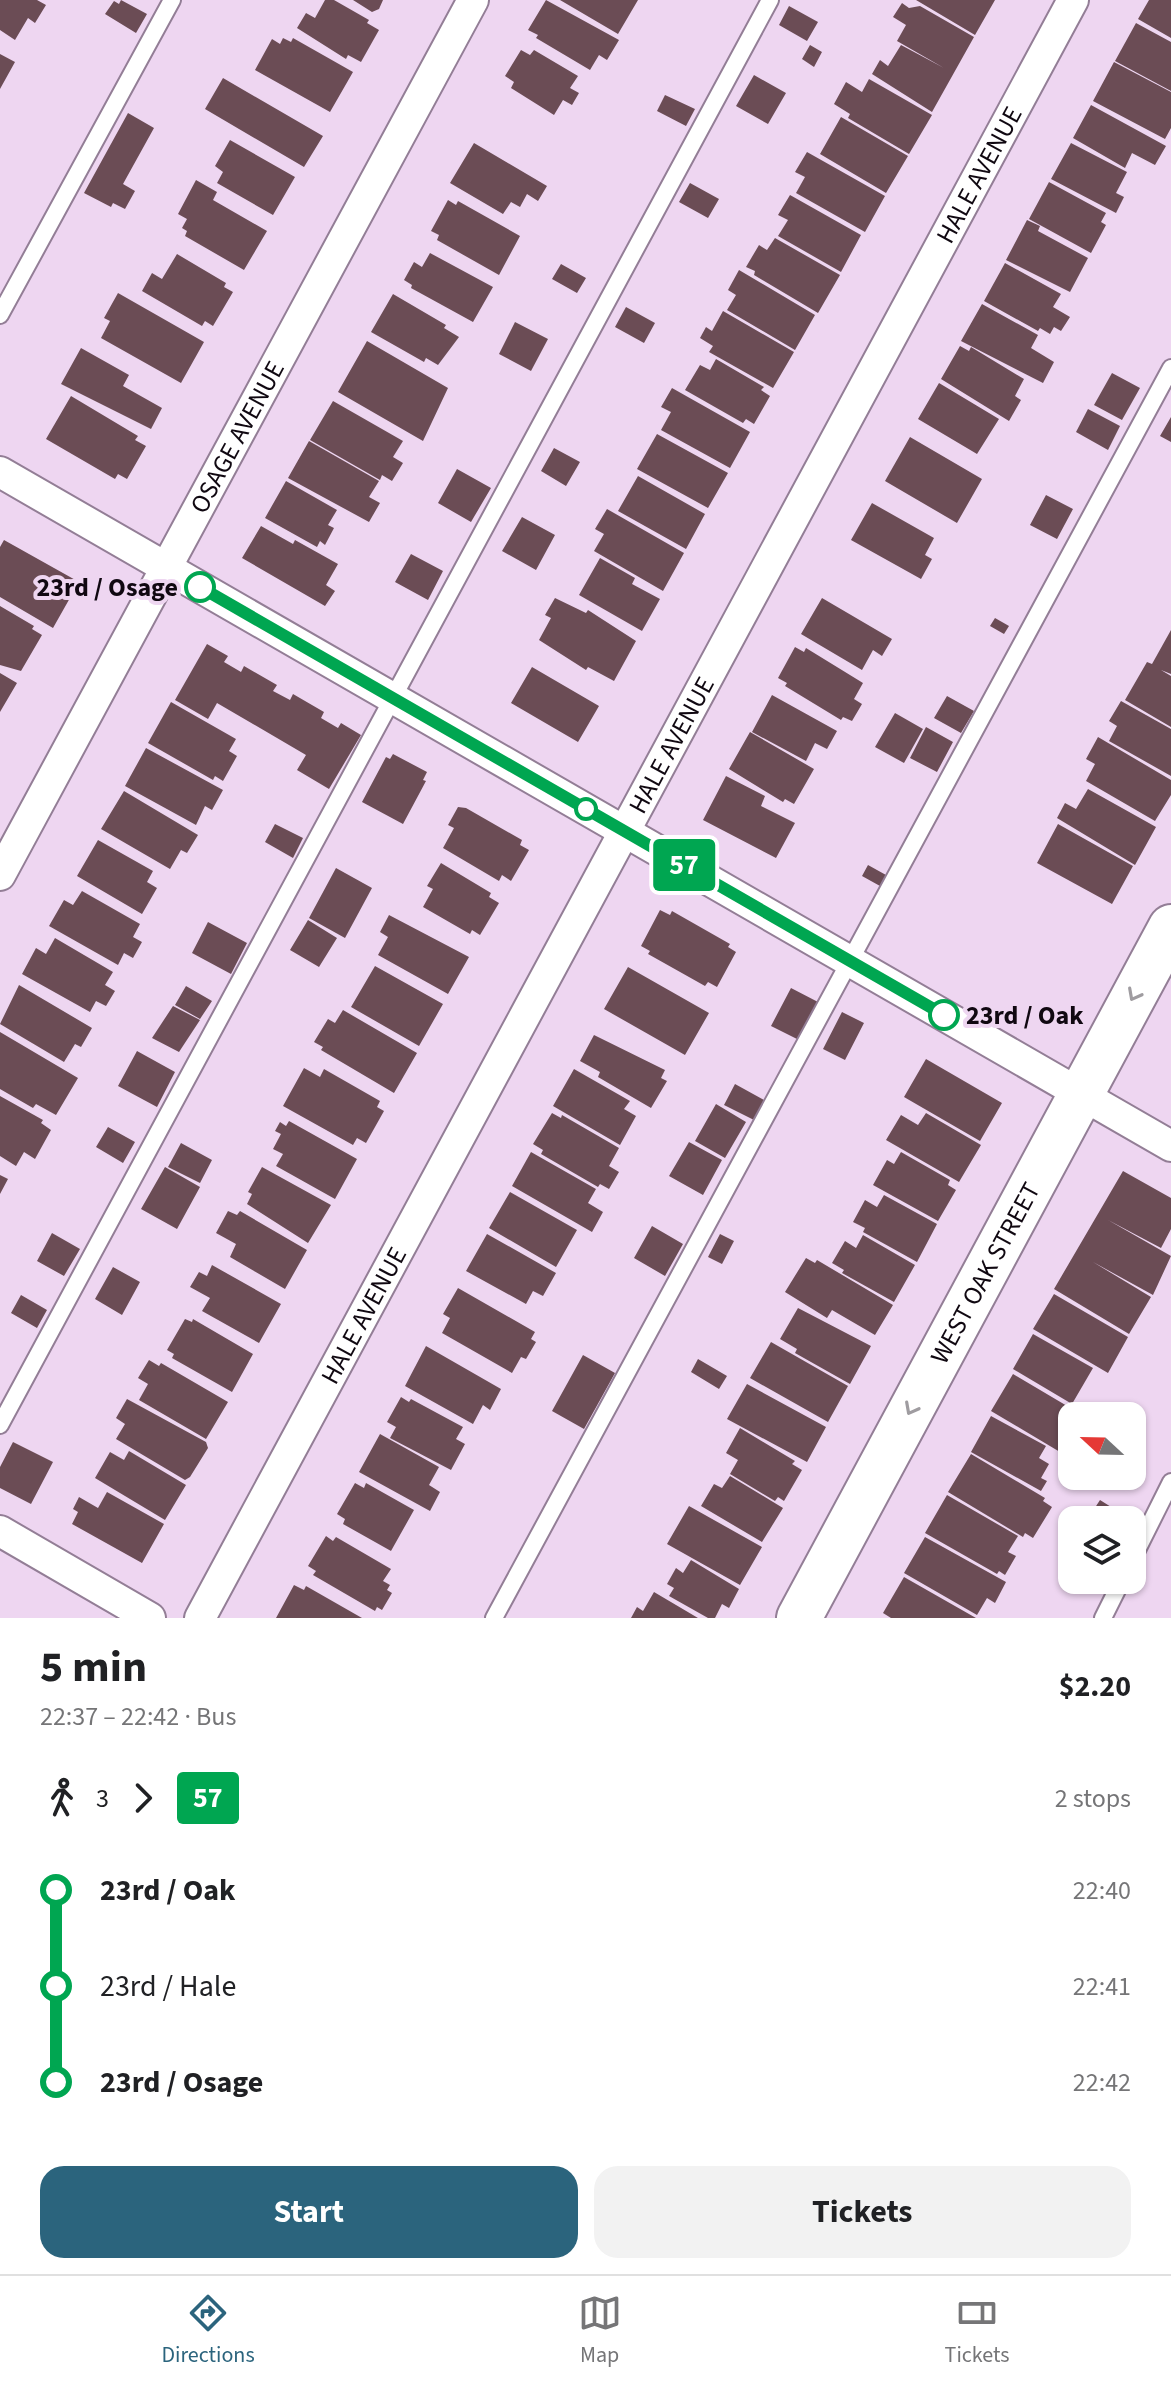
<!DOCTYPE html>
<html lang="en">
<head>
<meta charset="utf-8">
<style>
	:root { --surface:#fff; --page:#f2f2f2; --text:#202124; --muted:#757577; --line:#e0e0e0; --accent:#2b647d }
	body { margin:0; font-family:"Source Sans 3",sans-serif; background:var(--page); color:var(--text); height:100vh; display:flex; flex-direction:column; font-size:30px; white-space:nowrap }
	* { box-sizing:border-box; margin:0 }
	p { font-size:26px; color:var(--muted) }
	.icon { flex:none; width:44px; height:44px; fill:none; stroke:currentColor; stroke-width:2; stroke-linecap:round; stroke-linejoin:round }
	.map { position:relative; height:1618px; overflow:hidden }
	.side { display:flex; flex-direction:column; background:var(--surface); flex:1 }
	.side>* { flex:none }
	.badge { padding:0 16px; border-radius:6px; font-size:28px; line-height:52px }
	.needle { width:52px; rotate:292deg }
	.buttons { position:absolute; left:1058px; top:1402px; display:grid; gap:16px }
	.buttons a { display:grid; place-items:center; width:88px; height:88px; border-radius:16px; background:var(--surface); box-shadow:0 2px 6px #0004; font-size:40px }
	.map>.badge { position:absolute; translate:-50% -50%; box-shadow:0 0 0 4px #fff }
	.legs { display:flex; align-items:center; gap:12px; height:88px; padding:0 40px; font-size:26px }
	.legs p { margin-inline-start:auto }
	.headline { display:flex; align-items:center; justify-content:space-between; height:136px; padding:0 40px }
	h1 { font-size:44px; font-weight:700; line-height:60px }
	.action { display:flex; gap:16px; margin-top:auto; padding:16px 40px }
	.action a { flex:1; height:92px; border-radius:24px; background:var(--accent); color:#fff; font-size:32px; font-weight:700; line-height:92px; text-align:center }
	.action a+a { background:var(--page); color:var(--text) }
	ul { padding:0 40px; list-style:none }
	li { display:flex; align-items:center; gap:28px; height:96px; font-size:30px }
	li i { display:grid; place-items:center; width:12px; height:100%; margin:0 10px; background:currentColor }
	li i::after { content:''; width:20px; height:20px; margin:-10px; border:6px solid; border-radius:50%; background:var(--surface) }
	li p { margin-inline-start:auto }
	li:first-child i { background:linear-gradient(#0000 50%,currentColor 0) }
	li:last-child i { background:linear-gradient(currentColor 50%,#0000 0) }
	.tabs { display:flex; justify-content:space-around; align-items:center; height:112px; border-top:2px solid var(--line); background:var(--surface); font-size:22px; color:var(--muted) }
	.tabs a { display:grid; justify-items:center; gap:4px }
	.tabs .on { color:var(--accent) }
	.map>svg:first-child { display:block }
	.building { fill:#6b4c55 }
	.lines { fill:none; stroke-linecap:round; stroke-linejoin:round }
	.service-casing { stroke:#937e96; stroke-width:20 }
	.minor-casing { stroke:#937e96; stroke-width:34 }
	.secondary-casing { stroke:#937e96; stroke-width:48 }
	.service { stroke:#fff; stroke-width:16 }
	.minor { stroke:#fff; stroke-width:30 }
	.secondary { stroke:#fff; stroke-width:44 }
	.oneway { stroke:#9f9ca0 }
	.line-1-casing { stroke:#fff; stroke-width:18 }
	.line-1 { stroke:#00a651; stroke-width:12 }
	.stop-1-dot { fill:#fff; stroke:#00a651; stroke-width:4 }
	.labels { text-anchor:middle; stroke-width:8; stroke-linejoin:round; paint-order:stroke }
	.street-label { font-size:26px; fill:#100811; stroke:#eed6f1 }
	.stop-label { font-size:26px; font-weight:bold; fill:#100811; stroke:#eed6f1; text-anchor:end }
</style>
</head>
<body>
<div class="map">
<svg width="1171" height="1618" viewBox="0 0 1171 1618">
	<rect width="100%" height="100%" fill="#eed6f1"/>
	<path class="building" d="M0,0H37L46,5L35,23L28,18L15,40L0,30Z
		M121,0L147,14L136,33L105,14L114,1L119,4Z
		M325,0H334L369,20L367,23L379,30L361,62L348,55L346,59L297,28L306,13L315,18Z
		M353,0H383L379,9L372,12Z
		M546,0L619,40L607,60L599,55L590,70L536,38L538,35L528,30Z
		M560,0H638L618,34Z
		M916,0H995L975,35Z
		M1149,0H1171V38L1138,19Z
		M902,3L909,8L920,6L974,37L932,112L872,74L880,60L888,66L901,45L944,68L897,41L906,25L893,17Z
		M789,6L818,22L807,41L779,25Z
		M1136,23L1171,42V91L1115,61Z
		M283,38L291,42L293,38L353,72L330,112L255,70L272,39L280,44Z
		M810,45L822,52L814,67L802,59Z
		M521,50L530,55L534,50L578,76L570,88L579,93L572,105L563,100L554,115L511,88L514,82L505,76Z
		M0,54L15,62L0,89Z
		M1114,62L1171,92V128L1165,139L1093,101Z
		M754,75L786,93L768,124L736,106Z
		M223,78L323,136L304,167L205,109Z
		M869,79L932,115L909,154L848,118L850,114L834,104L846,82L862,92Z
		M665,95L695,109L686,126L657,111Z
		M1091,105L1166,146L1155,165L1132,153L1125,168L1073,138Z
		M128,113L154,128L123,184L135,191L125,209L113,203L111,207L84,193Z
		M841,117L908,156L886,193L820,154Z
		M230,140L295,177L273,215L217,183L223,172L215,166Z
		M474,143L547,186L538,201L527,194L520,207L511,202L503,214L450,183Z
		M1071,143L1127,172L1116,193L1124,197L1116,213L1051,179Z
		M807,152L885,196L865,232L796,193L805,177L795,172Z
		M196,180L217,192L213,200L267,231L244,270L185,236L187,231L182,228L187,219L178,214Z
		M1049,182L1106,213L1101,222L1106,225L1091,253L1029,219Z
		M690,183L719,199L708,218L679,202Z
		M790,195L861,235L841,272L778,236L788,220L778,215Z
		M448,200L456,205L458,201L520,236L499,275L437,240L439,235L431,231Z
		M1027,220L1040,226L1038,231L1088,258L1070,292L1006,260Z
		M775,238L840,275L818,313L754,275L755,271L746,267L759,245L767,250Z
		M430,253L493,287L473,322L411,288L412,285L404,280L414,262L422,267Z
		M177,254L226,283L224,287L233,292L213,326L205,321L202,326L142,291L152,273L162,279Z
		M1005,263L1061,294L1053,307L1070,317L1061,331L1054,327L1050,334L1040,328L1038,331L984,301Z
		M561,264L586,278L577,293L552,279Z
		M739,270L815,315L795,350L727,310L736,295L728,290Z
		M118,293L204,342L181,383L101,338L110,321L104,318Z
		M393,294L446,325L444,328L459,337L438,365L426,358L424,362L371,332Z
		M982,304L1038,335L1031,348L1054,362L1043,383L961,341Z
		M626,307L655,323L644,343L615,327Z
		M723,311L794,352L773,388L709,352L713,346L700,338L706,327L712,331Z
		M515,322L548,339L531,371L499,354Z
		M367,341L448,388L423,441L338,392Z
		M960,346L969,351L971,347L1024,379L1015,396L1021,400L1009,421L941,379Z
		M81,348L129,375L123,386L162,408L151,429L61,384Z
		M716,359L764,387L761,390L770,396L754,424L746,419L743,423L685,390L700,365L710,370Z
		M1112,373L1140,388L1122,420L1094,405Z
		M939,383L999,419L977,454L918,419Z
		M672,388L750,432L730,468L661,430L671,412L661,407Z
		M71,396L138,436L135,440L146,446L127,479L118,474L115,479L46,439Z
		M333,401L403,441L393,457L403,463L392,481L382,475L380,480L310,440Z
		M1088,409L1120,426L1108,450L1076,432Z
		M1171,417V442L1160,436Z
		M657,434L728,473L708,508L637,469Z
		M910,437L982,479L957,523L885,481Z
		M309,441L379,481L369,497L380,503L369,522L288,478Z
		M554,448L580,462L566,486L541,471Z
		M457,469L491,488L471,522L438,503Z
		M638,476L705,514L686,549L618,511Z
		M286,481L337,510L328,525L334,528L325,545L320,541L317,547L265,518Z
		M1046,495L1073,509L1057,539L1030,525Z
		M872,503L934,538L925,555L932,559L921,579L851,540Z
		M607,509L684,553L663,591L594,551L604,534L595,529Z
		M522,517L555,535L536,570L502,551Z
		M261,526L293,544L295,540L338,564L326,585L335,591L325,606L242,558Z
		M4,540L79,582L53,628L0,597V547Z
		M411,554L443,571L428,600L395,582Z
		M600,558L635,578L632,584L660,599L642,631L579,595Z
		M555,598L586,613L588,610L636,641L614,681L588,667L586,670L539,640L551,618L545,615Z
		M822,598L892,639L882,656L873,650L862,670L801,634Z
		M0,606L34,626L32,629L42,635L21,671L0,665Z
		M995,618L1009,626L1004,634L990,626Z
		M1171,630V674L1161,670L1171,676V727L1125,700L1147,662L1152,664Z
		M207,644L228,656L224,662L241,672L244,666L277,685L273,691L290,700L293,694L324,712L321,718L338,728L341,723L361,735L329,789L297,770L306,755L217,703L208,719L175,700Z
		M795,647L804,652L806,648L863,683L854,699L862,704L852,721L843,717L841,720L785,686L787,683L778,678Z
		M532,667L599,706L578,742L511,703Z
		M0,673L17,683L0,712Z
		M772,695L837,731L827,749L815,743L806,761L752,732Z
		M947,696L974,711L961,733L934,718Z
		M1121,701L1171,729V776L1109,741L1117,726L1109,721Z
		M171,702L236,739L229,751L237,756L223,781L215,776L213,780L148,743Z
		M895,713L923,729L904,763L875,747Z
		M926,727L953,742L937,772L910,758Z
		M750,732L814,769L794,804L785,799L783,802L729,769Z
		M1098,737L1171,780V795L1155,821L1086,781L1095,764L1086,759Z
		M146,748L223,790L212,810L205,806L196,825L125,786Z
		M393,754L427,772L423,780L426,781L403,824L362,802L386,757L390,759Z
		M726,776L765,796L761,806L795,823L776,858L703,820Z
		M1088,789L1156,827L1135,865L1057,818L1065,803L1076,809Z
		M124,791L198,835L187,853L181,850L170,869L101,829Z
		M458,807L466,808L522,840L520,845L529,850L511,881L502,875L499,881L443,848L454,828L448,825Z
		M275,824L303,838L293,858L265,842Z
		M1058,824L1133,866L1112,904L1037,863Z
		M98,840L153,871L147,882L157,888L142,914L77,876Z
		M441,863L491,893L489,897L499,903L480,935L472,930L470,934L423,907L433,889L427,886Z
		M868,865L886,875L880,886L862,876Z
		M336,868L372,888L345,938L309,918Z
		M82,891L140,924L133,937L142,942L133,958L124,953L118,965L49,926L64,900L73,905Z
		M660,910L670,915L672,911L730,944L728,947L736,952L717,987L708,982L705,986L648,954L650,951L641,946Z
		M389,915L469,957L448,994L378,955L388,937L380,932Z
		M308,920L337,938L319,967L290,950Z
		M208,922L247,943L231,974L192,953Z
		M55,938L113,972L105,985L115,991L106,1006L96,1001L90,1012L22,974L36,948L46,954Z
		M375,966L443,1004L419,1046L351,1007Z
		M628,967L709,1013L685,1055L604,1009Z
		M19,985L92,1028L81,1047L75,1044L64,1062L0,1024Z
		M186,986L212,1001L200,1019L175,1005Z
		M791,988L818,1002L799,1040L771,1026Z
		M173,1006L200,1020L179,1052L152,1038Z
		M343,1010L417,1053L394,1093L321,1050L323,1047L314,1042L328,1019L335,1023Z
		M842,1012L864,1023L845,1060L823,1049Z
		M0,1032L78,1078L56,1115L36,1104L33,1108L0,1089Z
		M594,1035L665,1070L661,1078L667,1081L651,1108L598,1077L600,1072L580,1061Z
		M137,1051L175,1072L157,1107L118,1086Z
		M926,1059L1002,1103L980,1141L904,1097Z
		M304,1068L320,1077L324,1069L380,1101L377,1107L384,1111L366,1143L357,1138L353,1145L283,1106Z
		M574,1069L630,1101L624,1109L636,1116L620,1145L553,1106Z
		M735,1084L764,1100L754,1120L724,1105Z
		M0,1096L43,1120L41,1123L51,1130L35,1159L24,1152L16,1166L0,1156Z
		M716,1104L746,1122L725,1158L695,1141Z
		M552,1113L561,1118L562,1115L619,1148L609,1166L619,1172L609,1189L600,1184L598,1187L541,1154L543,1150L533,1144Z
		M926,1113L981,1145L959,1182L886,1140L901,1115L918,1125Z
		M289,1121L357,1159L335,1199L276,1166L283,1154L273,1149L281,1134L275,1131L280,1122L286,1126Z
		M108,1127L135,1142L123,1163L96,1147Z
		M689,1142L722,1160L703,1195L669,1176Z
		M181,1143L212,1160L200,1183L168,1167Z
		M531,1152L596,1189L588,1203L603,1212L592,1232L512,1186Z
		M901,1152L950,1180L948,1185L956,1190L938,1221L873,1185L887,1160L894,1164Z
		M165,1167L200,1187L177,1229L141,1209Z
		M262,1167L331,1205L308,1243L247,1204L252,1194L248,1192Z
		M1123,1171L1171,1198V1229L1161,1248L1108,1220L1171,1256L1153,1295L1093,1262L1151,1297L1129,1334L1054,1289Z
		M0,1175L8,1179L0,1194Z
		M510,1192L577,1230L556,1267L489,1228Z
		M884,1195L937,1224L917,1262L863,1232L865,1228L853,1222L865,1200L877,1207Z
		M228,1211L237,1215L240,1211L307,1250L285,1289L230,1257L236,1244L216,1233Z
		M652,1226L683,1244L665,1276L634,1258Z
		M52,1233L80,1249L64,1276L37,1261Z
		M487,1234L556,1273L543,1296L533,1291L526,1304L466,1271Z
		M720,1234L734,1241L722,1264L708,1257Z
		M863,1235L915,1265L894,1302L842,1273L844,1270L832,1263L845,1241L856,1248Z
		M806,1258L815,1263L817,1260L893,1305L875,1335L832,1310L827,1318L785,1292Z
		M212,1265L281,1304L259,1343L202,1311L210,1298L190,1287L199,1272L207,1276Z
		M113,1267L140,1282L122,1315L95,1299Z
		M458,1288L535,1332L531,1339L536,1342L526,1359L521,1357L512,1373L442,1333L450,1318L443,1314Z
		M1054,1294L1128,1337L1108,1373L1033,1329Z
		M21,1295L47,1310L37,1328L11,1313Z
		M798,1308L871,1346L850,1384L795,1353L797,1349L780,1339Z
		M185,1319L192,1322L193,1319L253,1354L232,1392L172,1358L174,1354L167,1350Z
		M1033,1334L1093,1368L1072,1404L1013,1369Z
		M771,1342L848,1386L828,1422L750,1378Z
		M426,1346L501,1389L490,1410L483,1405L473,1424L405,1386Z
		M583,1355L615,1373L584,1429L552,1411Z
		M698,1359L727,1376L719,1389L691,1372Z
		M149,1360L159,1366L161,1363L228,1402L206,1439L139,1400L148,1384L138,1378Z
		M1013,1374L1084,1416H1072V1443L1065,1455L991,1411Z
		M747,1384L826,1427L807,1462L727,1419Z
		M401,1397L409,1402L411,1399L463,1427L456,1439L465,1444L451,1470L390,1438L396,1427L387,1422Z
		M127,1399L206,1442L208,1448L190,1477L185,1480L116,1439L125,1424L116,1418Z
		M991,1416L1046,1446L1039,1458L1049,1464L1041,1478L1047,1481L1041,1491L971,1452Z
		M740,1428L795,1461L792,1464L802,1470L784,1501L778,1497L775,1501L730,1474L738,1460L726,1453Z
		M380,1434L439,1467L429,1485L440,1492L430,1511L359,1472Z
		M13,1442L53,1462L31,1504L0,1488V1467Z
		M129,1451L186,1485L165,1520L95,1478L110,1452L124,1460Z
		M971,1454L1045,1498L1043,1501L1052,1507L1033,1538L1025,1533L1023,1537L948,1492Z
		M730,1476L783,1508L762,1542L701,1506L714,1484L722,1488Z
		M355,1483L364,1488L366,1483L414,1510L391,1551L343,1524L345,1519L337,1514Z
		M107,1492L164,1524L142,1563L72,1524L78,1512L73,1509L79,1497L98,1508Z
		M947,1495L1018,1536L1008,1552L1016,1556L1005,1575L999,1571L997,1574L925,1533Z
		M1100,1500L1127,1517L1125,1520H1087Z
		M689,1506L762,1547L740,1585L667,1544Z
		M326,1536L333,1541L336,1537L391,1569L383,1581L390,1585L387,1590L392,1593L382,1610L377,1607L375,1611L313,1575L316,1571L308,1566Z
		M925,1537L1006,1582L995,1603L987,1598L977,1615L904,1573Z
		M691,1560L739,1589L729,1608L722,1604L715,1618H708L669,1596L674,1588L667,1584L676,1568L683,1573Z
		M904,1577L976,1618H891L883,1613Z
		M294,1585L304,1590L306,1586L362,1618H276Z
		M654,1592L698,1618H631L637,1607L643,1611Z"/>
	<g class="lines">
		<g class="service-casing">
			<path id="service" d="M0,315L172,0
				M0,1425L770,0
				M1132,1560L1171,1482
				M494,1618L1171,368
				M1103,1618L1122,1580"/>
		</g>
		<g class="minor-casing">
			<g id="minor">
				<path d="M0,472L1171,1146"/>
				<path id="s1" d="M0,875L473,0"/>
				<path d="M0,1531L150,1618"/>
				<path id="s2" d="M200,1618L1073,0"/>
			</g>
		</g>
		<g class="secondary-casing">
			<g id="secondary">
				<path id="s3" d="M799,1618L1171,927"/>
			</g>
		</g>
		<use href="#service" class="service"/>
		<use href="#minor" class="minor"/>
		<use href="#secondary" class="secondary"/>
	</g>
	<defs><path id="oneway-chevron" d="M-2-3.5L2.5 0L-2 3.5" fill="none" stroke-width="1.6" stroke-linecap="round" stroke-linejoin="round" transform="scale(2)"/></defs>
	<g class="oneway">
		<use href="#oneway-chevron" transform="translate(1134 995) rotate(118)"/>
		<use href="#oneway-chevron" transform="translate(911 1409) rotate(118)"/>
	</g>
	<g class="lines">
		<g class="line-1-casing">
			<path id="line-1" d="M200,587L944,1015"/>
		</g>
		<use href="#line-1" class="line-1"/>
	</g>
	<g class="stop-1-dot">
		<circle cx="200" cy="587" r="14"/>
		<circle cx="586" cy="809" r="10"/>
		<circle cx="944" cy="1015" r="14"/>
	</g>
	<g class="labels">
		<g class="street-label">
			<text dy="9" stroke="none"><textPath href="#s2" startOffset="1640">HALE AVENUE</textPath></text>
			<text dy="9" stroke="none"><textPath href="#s1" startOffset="498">OSAGE AVENUE</textPath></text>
			<text dy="9" stroke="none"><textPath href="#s2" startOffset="992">HALE AVENUE</textPath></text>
			<text dy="9" stroke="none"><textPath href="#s3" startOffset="392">WEST OAK STREET</textPath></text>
			<text dy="9" stroke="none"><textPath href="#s2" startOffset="344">HALE AVENUE</textPath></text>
		</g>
		<g class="stop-label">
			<text x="178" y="596">23rd / Osage</text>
			<text x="966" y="1024" text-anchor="start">23rd / Oak</text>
		</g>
	</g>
</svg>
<div class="buttons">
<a><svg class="needle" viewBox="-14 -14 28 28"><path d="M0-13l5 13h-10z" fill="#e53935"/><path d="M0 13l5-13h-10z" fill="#757577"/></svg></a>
<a><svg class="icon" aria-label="layers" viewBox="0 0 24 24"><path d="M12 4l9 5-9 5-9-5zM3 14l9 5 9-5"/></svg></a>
</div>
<b class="badge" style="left:684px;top:865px;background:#00a651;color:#fff">57</b>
</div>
<section class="side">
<div class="headline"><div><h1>5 min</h1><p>22:37 – 22:42 · Bus</p></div><b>$2.20</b></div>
<div class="legs"><svg class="icon" aria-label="walk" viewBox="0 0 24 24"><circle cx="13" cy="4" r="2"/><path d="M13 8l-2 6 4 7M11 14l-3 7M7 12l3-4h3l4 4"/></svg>3<svg class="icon" aria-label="forward" viewBox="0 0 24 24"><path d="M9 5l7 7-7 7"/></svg><b class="badge" style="background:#00a651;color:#fff">57</b><p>2 stops</p></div>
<ul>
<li><i style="color:#00a651"></i><b>23rd / Oak</b><p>22:40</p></li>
<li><i style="color:#00a651"></i><span>23rd / Hale</span><p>22:41</p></li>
<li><i style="color:#00a651"></i><b>23rd / Osage</b><p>22:42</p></li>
</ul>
<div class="action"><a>Start</a><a>Tickets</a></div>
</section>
<nav class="tabs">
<a class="on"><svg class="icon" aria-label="directions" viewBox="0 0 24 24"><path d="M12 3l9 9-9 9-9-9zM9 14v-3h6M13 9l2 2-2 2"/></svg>Directions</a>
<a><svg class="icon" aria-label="map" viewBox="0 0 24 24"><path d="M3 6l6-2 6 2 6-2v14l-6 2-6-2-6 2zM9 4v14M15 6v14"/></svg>Map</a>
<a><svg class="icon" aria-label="tickets" viewBox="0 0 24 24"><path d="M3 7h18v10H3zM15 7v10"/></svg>Tickets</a>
</nav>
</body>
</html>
